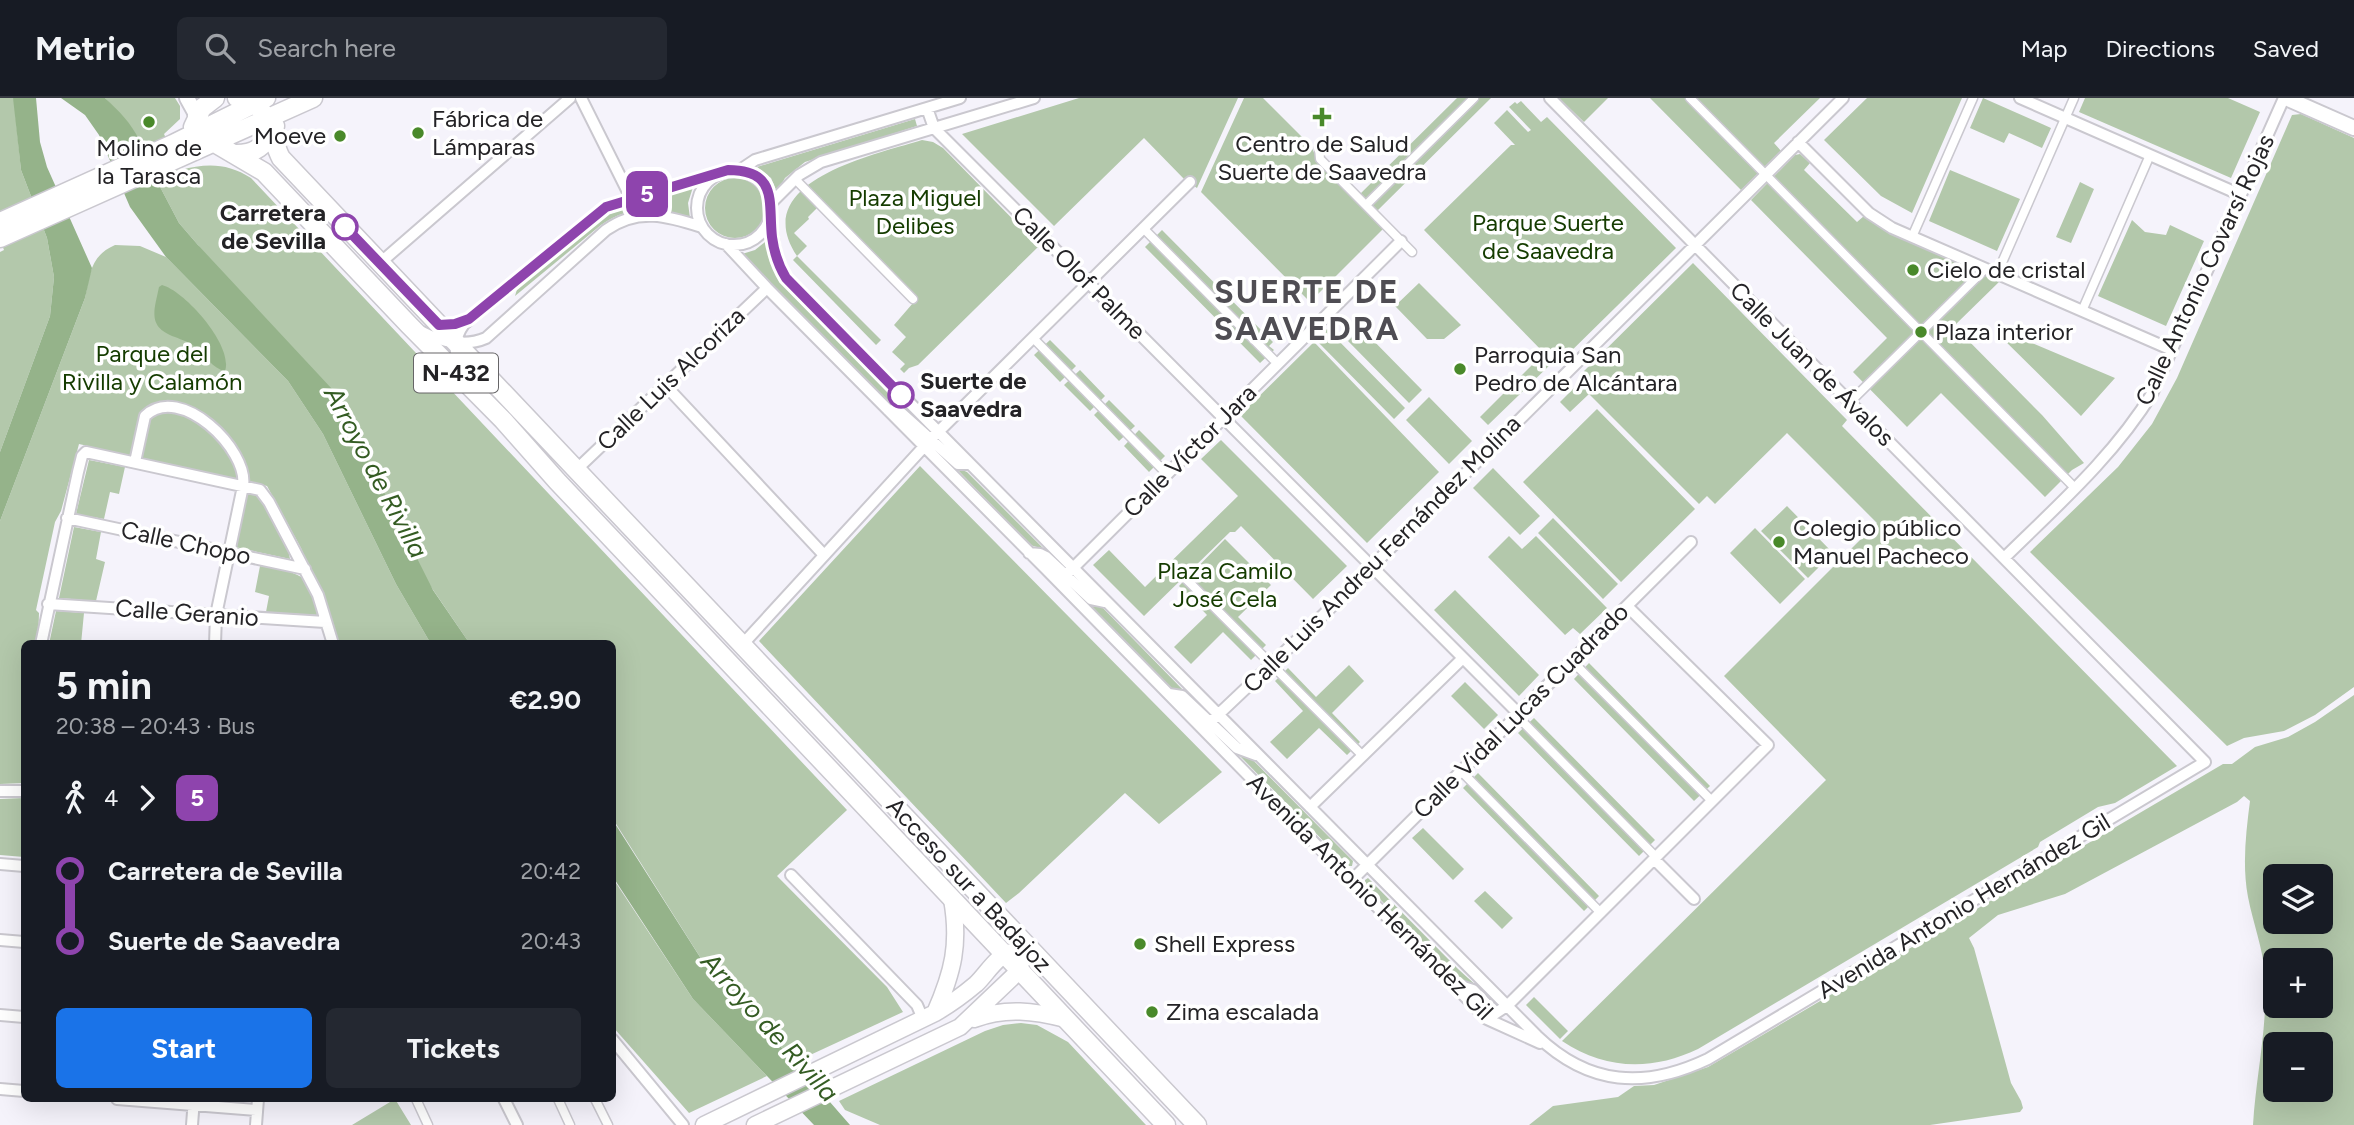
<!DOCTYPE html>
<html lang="en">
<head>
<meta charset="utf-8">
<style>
	:root { --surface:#171b24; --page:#242831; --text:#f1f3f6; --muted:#9ea1a6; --line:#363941; --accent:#1a73e8 }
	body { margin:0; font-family:Figtree,sans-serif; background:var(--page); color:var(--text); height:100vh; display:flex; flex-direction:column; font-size:26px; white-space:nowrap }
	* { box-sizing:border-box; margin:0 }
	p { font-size:23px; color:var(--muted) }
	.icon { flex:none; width:38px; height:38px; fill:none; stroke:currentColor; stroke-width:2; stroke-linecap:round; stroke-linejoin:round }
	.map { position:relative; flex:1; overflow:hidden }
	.details { position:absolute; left:21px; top:542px; width:595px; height:462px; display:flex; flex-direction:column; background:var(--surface); border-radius:10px; box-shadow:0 7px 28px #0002 }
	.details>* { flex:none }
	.badge { padding:0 14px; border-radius:10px; font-size:24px; line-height:46px }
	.tools { position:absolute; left:2263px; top:766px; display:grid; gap:14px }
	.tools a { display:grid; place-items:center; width:70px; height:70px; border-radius:10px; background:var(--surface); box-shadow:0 7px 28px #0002; font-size:35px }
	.map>.badge { position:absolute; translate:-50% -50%; box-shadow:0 0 0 4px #fff }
	.legs { display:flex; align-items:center; gap:10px; height:77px; padding:0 35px; font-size:23px }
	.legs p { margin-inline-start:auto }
	.head { display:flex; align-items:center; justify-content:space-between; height:119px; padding:0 35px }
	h1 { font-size:38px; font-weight:700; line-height:52px }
	.primary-button { display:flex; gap:14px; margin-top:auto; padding:14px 35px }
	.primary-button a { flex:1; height:80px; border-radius:10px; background:var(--accent); color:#fff; font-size:28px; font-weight:700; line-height:80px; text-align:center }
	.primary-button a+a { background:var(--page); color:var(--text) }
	ul { padding:0 35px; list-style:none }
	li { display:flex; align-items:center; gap:24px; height:70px; font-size:26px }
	li i { display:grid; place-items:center; width:10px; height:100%; margin:0 9px; background:currentColor }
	li i::after { content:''; width:18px; height:18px; margin:-9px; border:5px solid; border-radius:50%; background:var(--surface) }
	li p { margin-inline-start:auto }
	li:first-child i { background:linear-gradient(#0000 50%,currentColor 0) }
	li:last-child i { background:linear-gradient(currentColor 50%,#0000 0) }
	header { display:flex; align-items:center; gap:42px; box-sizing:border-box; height:98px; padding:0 35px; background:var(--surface); border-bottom:2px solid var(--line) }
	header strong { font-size:33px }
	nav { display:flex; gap:38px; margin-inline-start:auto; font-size:24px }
	.search { width:490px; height:63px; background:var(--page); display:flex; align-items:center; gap:18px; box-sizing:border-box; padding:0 24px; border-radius:10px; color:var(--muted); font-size:26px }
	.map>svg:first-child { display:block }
	.green { fill:#b3c8ab; fill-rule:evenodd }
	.water { fill:#95b38a }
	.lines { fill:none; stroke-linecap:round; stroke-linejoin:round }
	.pedestrian-casing { stroke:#cac8cf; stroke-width:11 }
	.minor-casing { stroke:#cac8cf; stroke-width:14 }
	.tertiary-casing { stroke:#cac8cf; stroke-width:18 }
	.secondary-casing { stroke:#cac8cf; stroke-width:19 }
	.trunk-casing { stroke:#cac8cf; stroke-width:21 }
	.pedestrian { stroke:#fff; stroke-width:8 }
	.minor { stroke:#fff; stroke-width:10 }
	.tertiary { stroke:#fff; stroke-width:14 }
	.secondary { stroke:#fff; stroke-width:16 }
	.trunk { stroke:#fff; stroke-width:18 }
	.line-1-casing { stroke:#fff; stroke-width:16 }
	.line-1 { stroke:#8e44ad; stroke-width:10 }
	.poi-dot { fill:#49892a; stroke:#fff; stroke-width:2.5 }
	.stop-1-dot { fill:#fff; stroke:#8e44ad; stroke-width:3.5 }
	.labels { text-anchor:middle; stroke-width:7; stroke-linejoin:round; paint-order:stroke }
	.shield { fill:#fff; stroke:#666567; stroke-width:2 }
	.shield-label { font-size:23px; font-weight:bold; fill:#242326 }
	.poi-label { font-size:24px; fill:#242326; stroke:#fff; text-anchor:start }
	.park-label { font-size:24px; fill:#153c00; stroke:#fff }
	.stop-label { font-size:24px; font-weight:bold; fill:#242326; stroke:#fff; text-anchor:end }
	.street-label { font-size:24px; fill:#242326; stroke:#fff }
	.water-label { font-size:26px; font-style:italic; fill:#345c23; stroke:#fff }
	.district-label { font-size:32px; font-weight:bold; letter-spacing:2px; fill:#4f4d53; stroke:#fff }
</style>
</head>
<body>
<header>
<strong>Metrio</strong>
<div class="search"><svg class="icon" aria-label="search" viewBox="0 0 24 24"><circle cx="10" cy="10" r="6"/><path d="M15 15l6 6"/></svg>Search here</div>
<nav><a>Map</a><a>Directions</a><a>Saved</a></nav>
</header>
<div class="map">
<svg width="2354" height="1027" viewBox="0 0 2354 1027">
	<rect width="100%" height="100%" fill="#f5f3fb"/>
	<path class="green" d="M0,0H13L14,2L21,72L47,140L54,179L50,218L0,354V154L4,152L0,142Z
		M105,0H175L180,8V21L164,36L181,72C206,65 228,65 251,80L847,712L777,778L887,889L903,914L795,964L707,870L613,721L612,546H470L198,147L179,125L158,85L154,86C141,56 129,23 105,0Z
		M1079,0H1238L1197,90L1184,81L1144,40L1054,128L962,36Z
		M1244,0H1263L1306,43L1308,42L1318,63L1384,130L1310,204L1201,94Z
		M1457,0H1491L1375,115L1358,98Z
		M1559,0H1608L1584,24Z
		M1650,0H1820L1774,45L1781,53L1741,92Z
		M1867,0H1962L1912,115L1881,98L1824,42Z
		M1983,0L2051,30L2042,50L2009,35L2004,45L1970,30Z
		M2085,0H2228L2260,14L2231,80L2079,14Z
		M1521,3L1541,24L1547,19L1676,150L1557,267L1553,264L1488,327L1480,319L1544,255L1424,132L1511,47H1515L1494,25L1507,12L1528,34L1531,32L1509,9L1515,4L1517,6Z
		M2301,16L2354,40V589L2315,617L2284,633L2244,640L2227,648L2030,454L2118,369L2152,326L2177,280L2292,17Z
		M915,21L917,28L805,64L785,80L777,94L771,80L757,69Z
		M922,42L933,44L943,50L1039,148L918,267L909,270L904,275L900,271L905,266L892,254L906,239L894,227L913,205L818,109L808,119L809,121L794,135L807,148L797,158L881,242L876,247L793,162L797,158C747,83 874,57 922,42Z
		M1800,56L1810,65L1804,72L1857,124L1864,118L1886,132L2000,183L1954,228L2042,317L2084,365L2072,372L2045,399L1941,295L1907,329L1853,274L1887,240L1751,102L1795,57Z
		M1950,72L2020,101L1997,153L1929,123Z
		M705 110a30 30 0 1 1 60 0a30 30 0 1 1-60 0Z
		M2080,84L2094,91L2071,145L2056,139Z
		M693,89L688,105L690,120C659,108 629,107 601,127L515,198L518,188L603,118Z
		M2132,122L2145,134L2166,137L2170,127L2204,143L2166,228L2098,198Z
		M1162,132L1273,244L1269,248L1274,252L1260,265L1145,149Z
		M765,144L771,167L783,186L905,310L904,312L892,307L742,156L755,152Z
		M115,147L140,148L166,159L288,283L323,336L396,486L431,546H338L331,522L301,450L267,388L79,346L61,413L55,424L36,512L39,515L38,546H24V685L0,686V423L85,200C90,176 90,158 115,147Z
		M1693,165L1847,322L1842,328L2177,668L2115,705L2098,709L2040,744L2038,749L1698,951C1652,973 1605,972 1562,943L1826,682L1724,578L1877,425L1787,335L1715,406L1707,398L1699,406L1589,296L1570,314L1560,304L1587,277L1584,273Z
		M1419,185L1461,227L1444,241H1427L1395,208Z
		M1361,230L1422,292L1409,305L1348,243Z
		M1327,231L1405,310L1394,321L1316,242Z
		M1999,231L2115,280L2081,318L1997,235Z
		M1050,242L1076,268L1060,284L1034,257Z
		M1314,244L1439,374L1367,445L1240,317Z
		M1080,272L1105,298L1090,313L1064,287Z
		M1429,299L1472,343L1449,366L1406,322Z
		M1109,302L1135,328L1119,343L1094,317Z
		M1597,311L1695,411L1621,484L1523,384Z
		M1139,332L1165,358L1149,374L1124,348Z
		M1221,342L1347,468L1313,501L1241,428L1235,434H1230L1144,518L1093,467L1109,452L1145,489L1238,398L1201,361Z
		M89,362L125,369L119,396L110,394L104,421L76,416Z
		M920,368L1222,674L1159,726L1125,695L1019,795L1006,805L759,543Z
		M955,369L967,374L1044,451L1030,447Z
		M1493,370L1540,418L1520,437L1473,390Z
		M247,394L257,396L262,402L287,446L290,461L235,449Z
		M1787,408L1833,455L1808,480L1761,433Z
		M1553,420L1618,486L1603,501L1538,435Z
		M74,429L101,434L96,461L105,464L96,503L59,500Z
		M1755,430L1805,481L1780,506L1730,455Z
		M1509,438L1522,451L1536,438L1607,510L1580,536L1573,530L1565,537L1488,459Z
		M1225,441L1271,487L1238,519L1266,547L1251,562L1223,534L1191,566L1174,549L1207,517L1179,488Z
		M260,468C296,475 315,474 317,517L266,514L269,498L255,494Z
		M1455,492L1539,577L1519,598L1434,512Z
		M1087,504L1101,508L1185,594L1172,591Z
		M56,513L84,515L81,546H49Z
		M1589,565L1710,688L1694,703L1574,581Z
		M1349,567L1364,583L1332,615L1360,644L1347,657L1319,630L1287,661L1270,644L1303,613L1275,583L1288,570L1316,599Z
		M1465,584L1498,617L1484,631L1451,598Z
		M2354,597V1027H2253C2256,977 2268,928 2265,877C2263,850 2253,825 2248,799C2242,767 2246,734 2250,703L2244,698L2237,704L2065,796L1998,817L1969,840L1974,850L2011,985L2021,1003L2023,1010L2020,1014L1930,1027H1529L1553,1008L1618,999L1634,988L1654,987L1708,969L2223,666H2232L2255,649L2288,639L2315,624ZM2275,779H2320V824H2275ZM2275,863H2320V908H2275ZM2275,947H2320V992H2275Z
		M1534,620L1655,742L1639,758L1518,635Z
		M1237,655L1249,658L1353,763L1352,768H1348Z
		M1478,675L1599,798L1584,813L1463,690Z
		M24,700V759L0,757V701Z
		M1423,730L1464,771L1453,782L1412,740Z
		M612,779L693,901L767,978L689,1015L613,929Z
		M1368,780L1458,871L1478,889L1477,890L1464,886L1365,786V782Z
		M1485,793L1513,820L1502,831L1474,803Z
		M1534,899L1568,933L1560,941L1526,907Z
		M1021,925L1037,927L1068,944L1146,1027H880L845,1012L839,1003L985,933L1003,927Z
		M395,1001L411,1027H352Z"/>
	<path class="water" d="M13,0H36L40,44L47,69L92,170L85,200L0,423V354L50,218L54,179L47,140L21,72Z
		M61,0H105C118,12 132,26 139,42L136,44L154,86L158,85L179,125L198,147L332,291L433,492L470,546H431L396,486L323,336L288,283L166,159L130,109L99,37L85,17Z
		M162,187C185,193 234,248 225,273C213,271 205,257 195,249C190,244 182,242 175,239C147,229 154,213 159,189Z
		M612,721L707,870L795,964L850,1027H814L693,901L613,779Z"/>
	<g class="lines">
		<g class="pedestrian-casing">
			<path id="pedestrian" d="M1690,0L2075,390
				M1319,50L1320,61L1412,154
				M795,81L913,201
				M1366,107L1474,0
				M1143,130L1278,266
				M1912,139L1973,0
				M1997,176L2074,0
				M2082,213L2150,57
				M1033,240L1167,376
				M1850,304L1985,171
				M1177,472L1362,657
				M1572,563L1712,703
				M1517,618L1656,759
				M1461,673L1601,815
				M416,1001L428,1027
				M558,1001L570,1027
				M595,1001L608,1027"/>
		</g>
		<g class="minor-casing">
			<path id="minor" d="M581,0L631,100
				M2020,0L2241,97
				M927,10L934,30L1519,616
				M1798,44L1869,115L1892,130L2172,252
				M740,72L755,62L960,0
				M697 110a37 37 0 1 1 74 0a37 37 0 1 1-74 0Z
				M771,105L799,77L821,64L1034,0
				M770,120L776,160L786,180L1537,938C1589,988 1645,991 1708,961L2205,664L1550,0
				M726,146L767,190L1046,471L1487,921L1540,945
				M380,165L570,0
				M422,234C441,244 466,249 486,240L606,132C638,109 668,118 702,129
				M463,273C453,258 453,241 464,226L606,109L716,76
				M665,287L824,457
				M888,312L899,313L958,366H970
				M135,364L145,318C180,284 249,352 243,388L216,517L215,546
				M576,372L767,190
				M67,420L305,471
				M1029,455L1040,456L1046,459L1091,501L1105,504
				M2004,460C2057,408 2114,358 2153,294L2284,0
				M1059,484L1401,143
				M48,506L325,524
				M41,546L78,374L82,358L86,354L260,392L269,404L318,497L333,546
				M742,547L931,341L1190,84
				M1169,596L1182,598L1237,650L1256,657
				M1203,631L1315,525L1843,0
				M0,693H24
				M1310,709L1463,560
				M1654,761L1694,801
				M0,766L24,768
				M791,777L917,907L923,921
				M1352,782L1691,444
				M0,842L24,844
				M1457,887L1473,892L1495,915
				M0,917L24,919
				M1487,921L1508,907L1768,647L1627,508
				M612,941L683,1027
				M0,991L24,993
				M117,1001L257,1012
				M504,1001L517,1027
				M192,1027L194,1001
				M256,1027L258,1001"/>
		</g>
		<g class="tertiary-casing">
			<path id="tertiary" d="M187,0L197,18
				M2286,0L2354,30"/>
		</g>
		<g class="secondary-casing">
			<path id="secondary" d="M935,915C953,874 960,846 952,801
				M974,921C1006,909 1034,913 1066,921
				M704,1027L935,915C949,907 963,897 976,886C986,877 998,855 1013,854C1022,853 1032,858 1040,862
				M755,1027L960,929L1020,872L1021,862"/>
		</g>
		<g class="trunk-casing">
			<path id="trunk" d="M237,0C242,2 249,3 253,5C271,16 272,44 281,60L1197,1027
				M197,18L213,44L264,74L409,227L503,322L557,383L1166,1027
				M193,29L202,10L215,0
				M233,56C255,57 266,48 275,28
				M0,124L173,46L266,0
				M0,140L313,0"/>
		</g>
		<use href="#pedestrian" class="pedestrian"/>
		<use href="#minor" class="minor"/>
		<use href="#tertiary" class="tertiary"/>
		<use href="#secondary" class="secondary"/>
		<use href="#trunk" class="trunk"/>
	</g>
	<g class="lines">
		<g class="line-1-casing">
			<path id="line-1" d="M345,129L439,227L455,226L469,221L606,109L728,72C779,72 768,105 772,139C774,154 778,167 786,180L901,297"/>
		</g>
		<use href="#line-1" class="line-1"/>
	</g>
	<g class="poi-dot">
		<path d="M1318.5 8.5h7v7h7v7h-7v7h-7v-7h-7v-7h7z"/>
		<circle cx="149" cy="24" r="7"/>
		<circle cx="418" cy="35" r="7"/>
		<circle cx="340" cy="38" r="7"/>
		<circle cx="1913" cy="172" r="7"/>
		<circle cx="1921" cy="234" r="7"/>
		<circle cx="1460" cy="271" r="7"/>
		<circle cx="1779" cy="444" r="7"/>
		<circle cx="1140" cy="846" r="7"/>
		<circle cx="1152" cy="914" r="7"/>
	</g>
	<g class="stop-1-dot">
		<circle cx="345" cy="129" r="12"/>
		<circle cx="901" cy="297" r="12"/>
	</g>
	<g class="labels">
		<rect class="shield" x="414" y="255.5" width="84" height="39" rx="5"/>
		<g class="shield-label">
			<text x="456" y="283">N-432</text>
		</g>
		<g class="poi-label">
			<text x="432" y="29">Fábrica de<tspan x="432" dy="28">Lámparas</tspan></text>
			<text x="326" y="46" text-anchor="end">Moeve</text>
			<text x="1322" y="54" text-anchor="middle">Centro de Salud<tspan x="1322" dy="28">Suerte de Saavedra</tspan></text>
			<text x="149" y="58" text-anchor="middle">Molino de<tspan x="149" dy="28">la Tarasca</tspan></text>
			<text x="1927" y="180">Cielo de cristal</text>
			<text x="1935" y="242">Plaza interior</text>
			<text x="1474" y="265">Parroquia San<tspan x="1474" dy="28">Pedro de Alcántara</tspan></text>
			<text x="1793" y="438">Colegio público<tspan x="1793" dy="28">Manuel Pacheco</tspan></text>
			<text x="1154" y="854">Shell Express</text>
			<text x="1166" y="922">Zima escalada</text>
		</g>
		<g class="park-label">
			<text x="915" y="108">Plaza Miguel<tspan x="915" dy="28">Delibes</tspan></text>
			<text x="1548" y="133">Parque Suerte<tspan x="1548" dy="28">de Saavedra</tspan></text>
			<text x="152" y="264">Parque del<tspan x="152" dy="28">Rivilla y Calamón</tspan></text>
			<text x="1225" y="481">Plaza Camilo<tspan x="1225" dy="28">José Cela</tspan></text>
		</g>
		<g class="stop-label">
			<text x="326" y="123">Carretera<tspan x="326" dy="28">de Sevilla</tspan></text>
			<text x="920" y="291" text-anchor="start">Suerte de<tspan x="920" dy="28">Saavedra</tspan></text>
		</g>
		<g class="street-label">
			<text transform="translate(2205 172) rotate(-65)" y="8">Calle Antonio Covarsí Rojas</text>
			<text transform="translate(1079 175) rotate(45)" y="8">Calle Olof Palme</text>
			<text transform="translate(1812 266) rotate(45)" y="8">Calle Juan de Ávalos</text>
			<text transform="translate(671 281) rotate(-44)" y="8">Calle Luis Alcoriza</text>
			<text transform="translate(1190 353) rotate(-45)" y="8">Calle Víctor Jara</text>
			<text transform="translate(186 445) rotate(12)" y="8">Calle Chopo</text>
			<text transform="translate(1382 456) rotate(-45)" y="8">Calle Luis Andreu Fernández Molina</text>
			<text transform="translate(187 515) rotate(4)" y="8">Calle Geranio</text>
			<text transform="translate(1521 613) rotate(-45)" y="8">Calle Vidal Lucas Cuadrado</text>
			<text transform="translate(969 787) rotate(47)" y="8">Acceso sur a Badajoz</text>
			<text transform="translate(1370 799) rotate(45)" y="8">Avenida Antonio Hernández Gil</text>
			<text transform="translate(1964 808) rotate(-31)" y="8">Avenida Antonio Hernández Gil</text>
		</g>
		<g class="water-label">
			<text transform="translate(376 374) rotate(62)" y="9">Arroyo de Rivilla</text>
			<text transform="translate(770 929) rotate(48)" y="9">Arroyo de Rivilla</text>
		</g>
		<g class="district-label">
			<text x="1307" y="205">SUERTE DE<tspan x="1307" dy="37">SAAVEDRA</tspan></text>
		</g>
	</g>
</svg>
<div class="tools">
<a><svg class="icon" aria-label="layers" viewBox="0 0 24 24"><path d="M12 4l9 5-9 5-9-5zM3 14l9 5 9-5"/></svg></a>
<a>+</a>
<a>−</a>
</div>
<b class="badge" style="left:647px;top:96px;background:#8e44ad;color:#fff">5</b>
<section class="details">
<div class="head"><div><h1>5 min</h1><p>20:38 – 20:43 · Bus</p></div><b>€2.90</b></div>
<div class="legs"><svg class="icon" aria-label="walk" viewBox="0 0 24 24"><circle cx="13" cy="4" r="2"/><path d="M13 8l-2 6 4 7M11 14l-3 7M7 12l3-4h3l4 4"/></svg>4<svg class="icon" aria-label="forward" viewBox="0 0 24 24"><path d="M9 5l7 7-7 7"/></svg><b class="badge" style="background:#8e44ad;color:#fff">5</b></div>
<ul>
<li><i style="color:#8e44ad"></i><b>Carretera de Sevilla</b><p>20:42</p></li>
<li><i style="color:#8e44ad"></i><b>Suerte de Saavedra</b><p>20:43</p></li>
</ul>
<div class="primary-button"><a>Start</a><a>Tickets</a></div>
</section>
</div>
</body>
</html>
